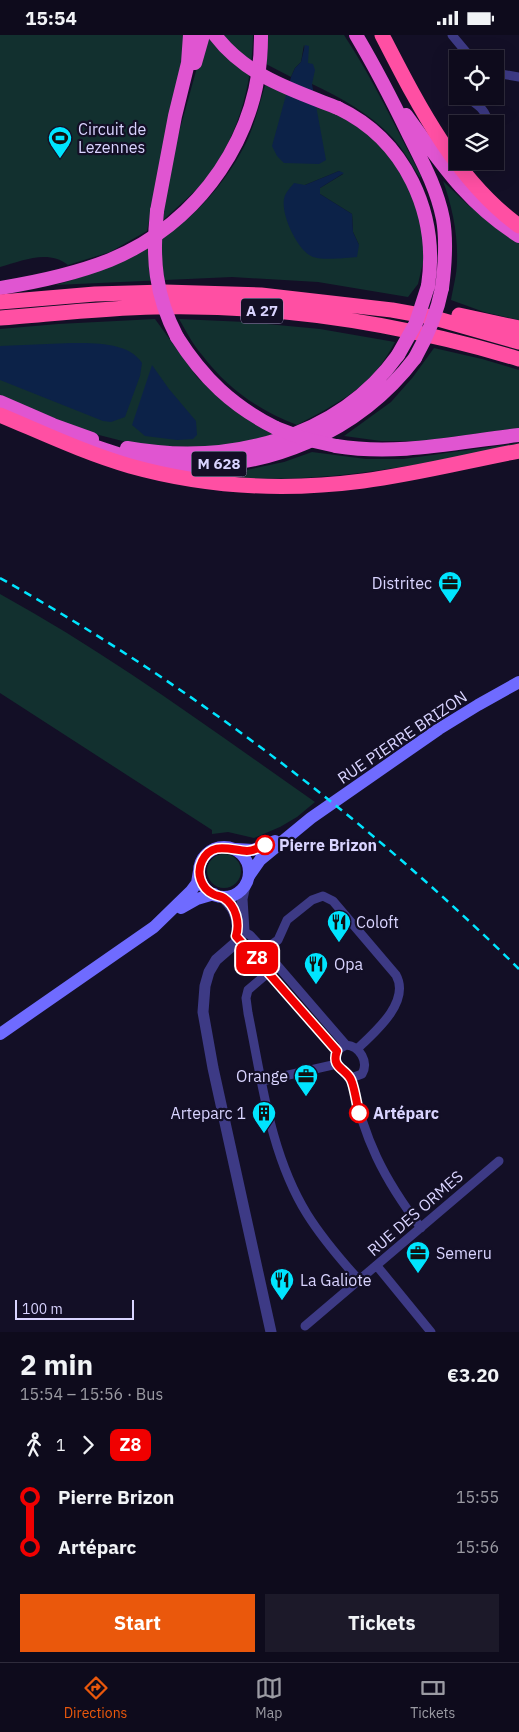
<!DOCTYPE html>
<html lang="en">
<head>
<meta charset="utf-8">
<style>
	:root { --surface:#0e0b1c; --page:#1c1929; --text:#f1f3f6; --muted:#9b9ba3; --line:#2e2b3b; --accent:#ea580c }
	body { margin:0; font-family:"IBM Plex Sans",sans-serif; background:var(--page); color:var(--text); height:100vh; display:flex; flex-direction:column; font-size:19px; white-space:nowrap }
	* { box-sizing:border-box; margin:0 }
	p { font-size:16px; color:var(--muted) }
	.icon { flex:none; width:28px; height:28px; fill:none; stroke:currentColor; stroke-width:2; stroke-linecap:round; stroke-linejoin:round }
	.map { position:relative; height:1297px; overflow:hidden }
	.side { display:flex; flex-direction:column; background:var(--surface); flex:1 }
	.side>* { flex:none }
	.badge { padding:0 10px; border-radius:8px; font-size:18px; line-height:32px }
	.tools { position:absolute; left:449px; top:15px; display:grid; gap:10px }
	.tools a { display:grid; place-items:center; width:55px; height:55px; border-radius:0px; background:var(--surface); box-shadow:0 5px 20px #0002,0 0 0 1px var(--line); font-size:25px }
	.scale { position:absolute; left:15px; bottom:12px; width:119px; box-sizing:border-box; padding-left:5px; border:2px solid #d9d4ff; border-top:0; font-size:14px; line-height:18px; white-space:nowrap; color:#d9d4ff; -webkit-text-stroke:4px #130f26; paint-order:stroke }
	.map>.badge { position:absolute; translate:-50% -50%; box-shadow:0 0 0 2px #fff }
	.legs { display:flex; align-items:center; gap:8px; height:55px; padding:0 20px; font-size:16px }
	.legs p { margin-inline-start:auto }
	.head { display:flex; align-items:center; justify-content:space-between; height:85px; padding:0 20px }
	h1 { font-size:28px; font-weight:700; line-height:38px }
	.action { display:flex; gap:10px; margin-top:auto; padding:10px 20px }
	.action a { flex:1; height:58px; border-radius:0px; background:var(--accent); color:#fff; font-size:20px; font-weight:700; line-height:58px; text-align:center }
	.action a+a { background:var(--page); color:var(--text) }
	ul { padding:0 20px; list-style:none }
	li { display:flex; align-items:center; gap:18px; height:50px; font-size:19px }
	li i { display:grid; place-items:center; width:8px; height:100%; margin:0 6px; background:currentColor }
	li i::after { content:''; width:12px; height:12px; margin:-6px; border:4px solid; border-radius:50%; background:var(--surface) }
	li p { margin-inline-start:auto }
	li:first-child i { background:linear-gradient(#0000 50%,currentColor 0) }
	li:last-child i { background:linear-gradient(currentColor 50%,#0000 0) }
	.status { display:flex; justify-content:space-between; align-items:center; height:35px; padding:0 25px; background:var(--surface); direction:ltr }
	.status svg { height:14px; fill:currentColor }
	.tabs { display:flex; justify-content:space-around; align-items:center; height:70px; border-top:1px solid var(--line); background:var(--surface); font-size:14px; color:var(--muted) }
	.tabs a { display:grid; justify-items:center; gap:2px }
	.tabs .active { color:var(--accent) }
	.map>svg:first-child { display:block }
	.green { fill:#12302f; fill-rule:evenodd }
	.water { fill:#0c2248 }
	.lines { fill:none; stroke-linecap:round; stroke-linejoin:round }
	.minor { stroke:#3d3a85; stroke-width:9 }
	.tertiary { stroke:#3d3a85; stroke-width:11 }
	.secondary { stroke:#6f6bff; stroke-width:12 }
	.trunk { stroke:#e055d1; stroke-width:14 }
	.motorway { stroke:#ff4fa3; stroke-width:15 }
	.rail { stroke:#00e5ff; stroke-width:2.5; stroke-dasharray:8 6; stroke-linecap:butt }
	.trunk-bridge { stroke:#e055d1; stroke-width:14 }
	.line-1-casing { stroke:#fff; stroke-width:11 }
	.line-1 { stroke:#f00000; stroke-width:8 }
	.stop-1-dot { fill:#fff; stroke:#f00000; stroke-width:2.5 }
	.labels { text-anchor:middle; stroke-width:4.5; stroke-linejoin:round; paint-order:stroke }
	.shield { fill:#130f26; stroke:#9e99be; stroke-width:1 }
	.shield-label { font-size:15px; font-weight:bold; fill:#d9d4ff }
	.poi-label { font-size:16px; fill:#d9d4ff; stroke:#130f26; text-anchor:start }
	.street-label { font-size:16px; fill:#d9d4ff; stroke:#130f26 }
	.stop-label { font-size:16px; font-weight:bold; fill:#d9d4ff; stroke:#130f26; text-anchor:start }
</style>
</head>
<body>
<div class="status"><b>15:54</b><svg viewBox="0 0 49 12"><path d="M0 12V9h3v3zM5 12V6h3v6zM10 12V3h3v9zM15 12V0h3v12zM26 1h20v11H26zM47 4h2v5h-2z"/></svg></div>
<div class="map">
<svg width="519" height="1297" viewBox="0 0 519 1297">
	<rect width="100%" height="100%" fill="#130f26"/>
	<path class="green" d="M0,0H183L184,14L147,196L110,217L68,230C48,214 22,226 0,232Z
		M206,0H253C252,52 237,106 203,147C190,162 175,174 161,187L176,108Z
		M268,0H344C373,44 396,93 421,141L420,143C411,129 403,114 392,102C369,78 341,63 312,49L304,10L301,27L295,33L291,42L266,29L268,12Z
		M266,47L338,79L378,106L405,139L422,185L424,223L418,249L408,262L318,247L232,242L55,250C138,227 205,188 246,108C255,89 260,67 266,47ZM339,136L343,139L320,153V159L352,179L353,197L359,210L305,150Z
		M443,146L468,170L519,207V285L484,277L451,265C453,253 457,239 457,226C458,199 452,171 443,146Z
		M155,284L197,342L223,366L274,399L246,408L212,413L138,410L99,400L60,386L0,360V294L58,289Z
		M179,284L246,287L320,294L395,307C372,352 340,367 297,390C258,375 228,354 202,320C193,310 186,296 179,284Z
		M434,313L482,324L519,335V393L422,406H381L344,401L391,367L413,342Z
		M519,408V409C419,430 320,451 218,441L284,427L312,417L366,424H403Z
		M0,559C111,620 212,695 315,767L297,782L280,792L254,803L228,797L212,799V795L0,658Z
		M207 836a17 17 0 1 1 34 0a17 17 0 1 1-34 0Z"/>
	<path class="water" d="M305,10L309,11L308,28L313,29L315,35L312,49L326,125L319,129L284,128L277,121L272,111L291,42L295,33L301,27Z
		M339,136L344,138L320,153V159L352,179L353,197L359,210L357,222C347,223 319,226 311,221C297,214 281,180 284,164C285,158 290,153 294,148L305,150Z
		M71,308C93,308 129,307 142,328L140,341L125,382L111,387L103,386L0,345V311Z
		M152,330L169,354L196,386L197,400L193,404L177,405L145,401L132,390Z"/>
	<g class="lines">
		<path class="minor" d="M452,0L472,24
			M495,38L519,42
			M470,61L469,64C479,71 487,76 488,89
			M238,894L250,900L264,915L346,1010
			M236,901L337,1015
			M264,915L278,905L287,885L312,865L323,861L333,866L396,940C411,967 374,998 357,1014
			M277,930L248,955L246,963L248,978C262,1046 270,1119 307,1179C322,1203 340,1224 359,1245
			M351,1043L362,1039C369,1027 360,1011 346,1010L337,1015C333,1028 341,1036 351,1043C364,1104 383,1143 421,1193
			M262,1046L337,1029
			M377,1231L431,1297
			M305,1291L499,1126"/>
		<path class="tertiary" d="M245,850L242,864L244,896L239,905L216,925L209,937L205,951L203,977L213,1033L271,1297
			M222,862C232,871 238,880 237,894"/>
		<path class="secondary" d="M199 837a25 25 0 1 1 50 0a25 25 0 1 1-50 0Z
			M235,814L253,815L275,806
			M249,841L260,825L311,783L439,694L478,670L519,647
			M181,873L197,864L214,859
			M0,999L154,892L191,856L197,848L199,836"/>
		<path class="trunk" d="M356,0C375,32 392,65 408,98C422,126 437,153 443,184C447,207 445,230 442,253
			M195,28L203,0
			M338,73C405,105 439,178 428,251
			M406,80C441,128 467,168 519,201
			M157,176L175,81L188,28L190,0
			M0,253C37,247 75,239 110,225C201,187 262,99 261,0
			M177,302C203,343 232,371 276,393
			M0,367L53,390L92,404
			M79,406C109,416 139,428 171,430C265,437 358,398 415,323
			M336,411C398,421 457,407 519,400
			M127,413C226,431 337,405 398,320"/>
		<path class="motorway" d="M382,0C418,70 455,144 519,191
			M0,267L95,259L165,257L261,260L392,275L431,282L519,307
			M459,280L519,293
			M0,283C52,279 104,273 155,272C278,269 402,289 519,324
			M0,380C43,398 85,418 130,431C205,452 286,456 363,446C416,439 467,426 519,416"/>
		<path class="rail" d="M0,543C190,650 364,781 519,934"/>
		<path class="trunk-bridge" d="M215,0C246,41 292,55 338,73
			M157,176C152,223 155,260 177,302
			M398,320L416,288L428,251
			M415,323C428,300 437,279 442,253
			M276,393L305,404L336,411"/>
	</g>
	<g class="lines">
		<g class="line-1-casing">
			<path id="line-1" d="M265,810C259,813 253,816 247,816C230,815 212,806 202,826C196,838 201,853 213,859C216,861 221,861 224,863C236,871 240,888 236,901L337,1016C331,1032 344,1033 350,1043C354,1048 357,1071 359,1078"/>
		</g>
		<use href="#line-1" class="line-1"/>
	</g>
	<defs>
		<g id="stadium-pin" transform="scale(1.25)"><path d="M0 17L-7.5 6A9.5 9.5 0 1 1 7.5 6Z" fill="#00e5ff" stroke="#130f26"/><path d="M0-5a6.5 5 0 1 0 0 10a6.5 5 0 1 0 0-10ZM-3.5-1.8h7v3.6h-7Z" fill="#111"/></g>
		<g id="office-pin" transform="scale(1.25)"><path d="M0 17L-7.5 6A9.5 9.5 0 1 1 7.5 6Z" fill="#00e5ff" stroke="#130f26"/><path d="M-6-3h4V-5.5h4V-3h4V5H-6ZM-1-4.5V-3h2v-1.5ZM-6 0V1H6V0Z" fill="#111"/></g>
		<g id="restaurant-pin" transform="scale(1.25)"><path d="M0 17L-7.5 6A9.5 9.5 0 1 1 7.5 6Z" fill="#00e5ff" stroke="#130f26"/><path d="M-5-6h1v4h1v-4h1v4h1v-4h1v5L-1.5 .5V6h-2V.5L-5-1ZM5-6V6H3V1.5H1.5Q1.5-4 5-6Z" fill="#111"/></g>
		<g id="building-pin" transform="scale(1.25)"><path d="M0 17L-7.5 6A9.5 9.5 0 1 1 7.5 6Z" fill="#00e5ff" stroke="#130f26"/><path d="M-4-6H4V6H1V3H-1V6H-4ZM-2.5-4.3h1.7v1.8h-1.7ZM.8-4.3h1.7v1.8H.8ZM-2.5-1h1.7V.8h-1.7ZM.8-1h1.7V.8H.8Z" fill="#111"/></g>
	</defs>
	<g fill-rule="evenodd">
		<use href="#stadium-pin" x="60" y="103"/>
		<use href="#office-pin" x="450" y="548"/>
		<use href="#restaurant-pin" x="339" y="887"/>
		<use href="#restaurant-pin" x="316" y="929"/>
		<use href="#office-pin" x="306" y="1041"/>
		<use href="#building-pin" x="264" y="1078"/>
		<use href="#office-pin" x="418" y="1218"/>
		<use href="#restaurant-pin" x="282" y="1245"/>
	</g>
	<g class="stop-1-dot">
		<circle cx="265" cy="810" r="9"/>
		<circle cx="359" cy="1078" r="9"/>
	</g>
	<g class="labels">
		<g class="shield">
			<rect x="241" y="263.5" width="42" height="25" rx="4"/>
			<rect x="191.5" y="416.5" width="55" height="25" rx="4"/>
		</g>
		<g class="shield-label">
			<text x="262" y="281">A 27</text>
			<text x="219" y="434">M 628</text>
		</g>
		<g class="poi-label">
			<text x="78" y="100">Circuit de<tspan x="78" dy="18">Lezennes</tspan></text>
			<text x="432" y="554" text-anchor="end">Distritec</text>
			<text x="356" y="893">Coloft</text>
			<text x="334" y="935">Opa</text>
			<text x="288" y="1047" text-anchor="end">Orange</text>
			<text x="246" y="1084" text-anchor="end">Arteparc 1</text>
			<text x="436" y="1224">Semeru</text>
			<text x="300" y="1251">La Galiote</text>
		</g>
		<g class="street-label">
			<text transform="translate(402 702) rotate(-34)" y="6">RUE PIERRE BRIZON</text>
			<text transform="translate(415 1178) rotate(-41)" y="6">RUE DES ORMES</text>
		</g>
		<g class="stop-label">
			<text x="279" y="816">Pierre Brizon</text>
			<text x="373" y="1084">Artéparc</text>
		</g>
	</g>
</svg>
<div class="tools">
<a><svg class="icon" aria-label="locate" viewBox="0 0 24 24"><circle cx="12" cy="12" r="6"/><path d="M12 2v4M12 18v4M2 12h4M18 12h4"/></svg></a>
<a><svg class="icon" aria-label="layers" viewBox="0 0 24 24"><path d="M12 4l9 5-9 5-9-5zM3 14l9 5 9-5"/></svg></a>
</div>
<div class="scale">100 m</div>
<b class="badge" style="left:257px;top:923px;background:#f00000;color:#fff">Z8</b>
</div>
<section class="side">
<div class="head"><div><h1>2 min</h1><p>15:54 – 15:56 · Bus</p></div><b>€3.20</b></div>
<div class="legs"><svg class="icon" aria-label="walk" viewBox="0 0 24 24"><circle cx="13" cy="4" r="2"/><path d="M13 8l-2 6 4 7M11 14l-3 7M7 12l3-4h3l4 4"/></svg>1<svg class="icon" aria-label="forward" viewBox="0 0 24 24"><path d="M9 5l7 7-7 7"/></svg><b class="badge" style="background:#f00000;color:#fff">Z8</b></div>
<ul>
<li><i style="color:#f00000"></i><b>Pierre Brizon</b><p>15:55</p></li>
<li><i style="color:#f00000"></i><b>Artéparc</b><p>15:56</p></li>
</ul>
<div class="action"><a>Start</a><a>Tickets</a></div>
</section>
<nav class="tabs">
<a class="active"><svg class="icon" aria-label="directions" viewBox="0 0 24 24"><path d="M12 3l9 9-9 9-9-9zM9 14v-3h6M13 9l2 2-2 2"/></svg>Directions</a>
<a><svg class="icon" aria-label="map" viewBox="0 0 24 24"><path d="M3 6l6-2 6 2 6-2v14l-6 2-6-2-6 2zM9 4v14M15 6v14"/></svg>Map</a>
<a><svg class="icon" aria-label="tickets" viewBox="0 0 24 24"><path d="M3 7h18v10H3zM15 7v10"/></svg>Tickets</a>
</nav>
</body>
</html>
